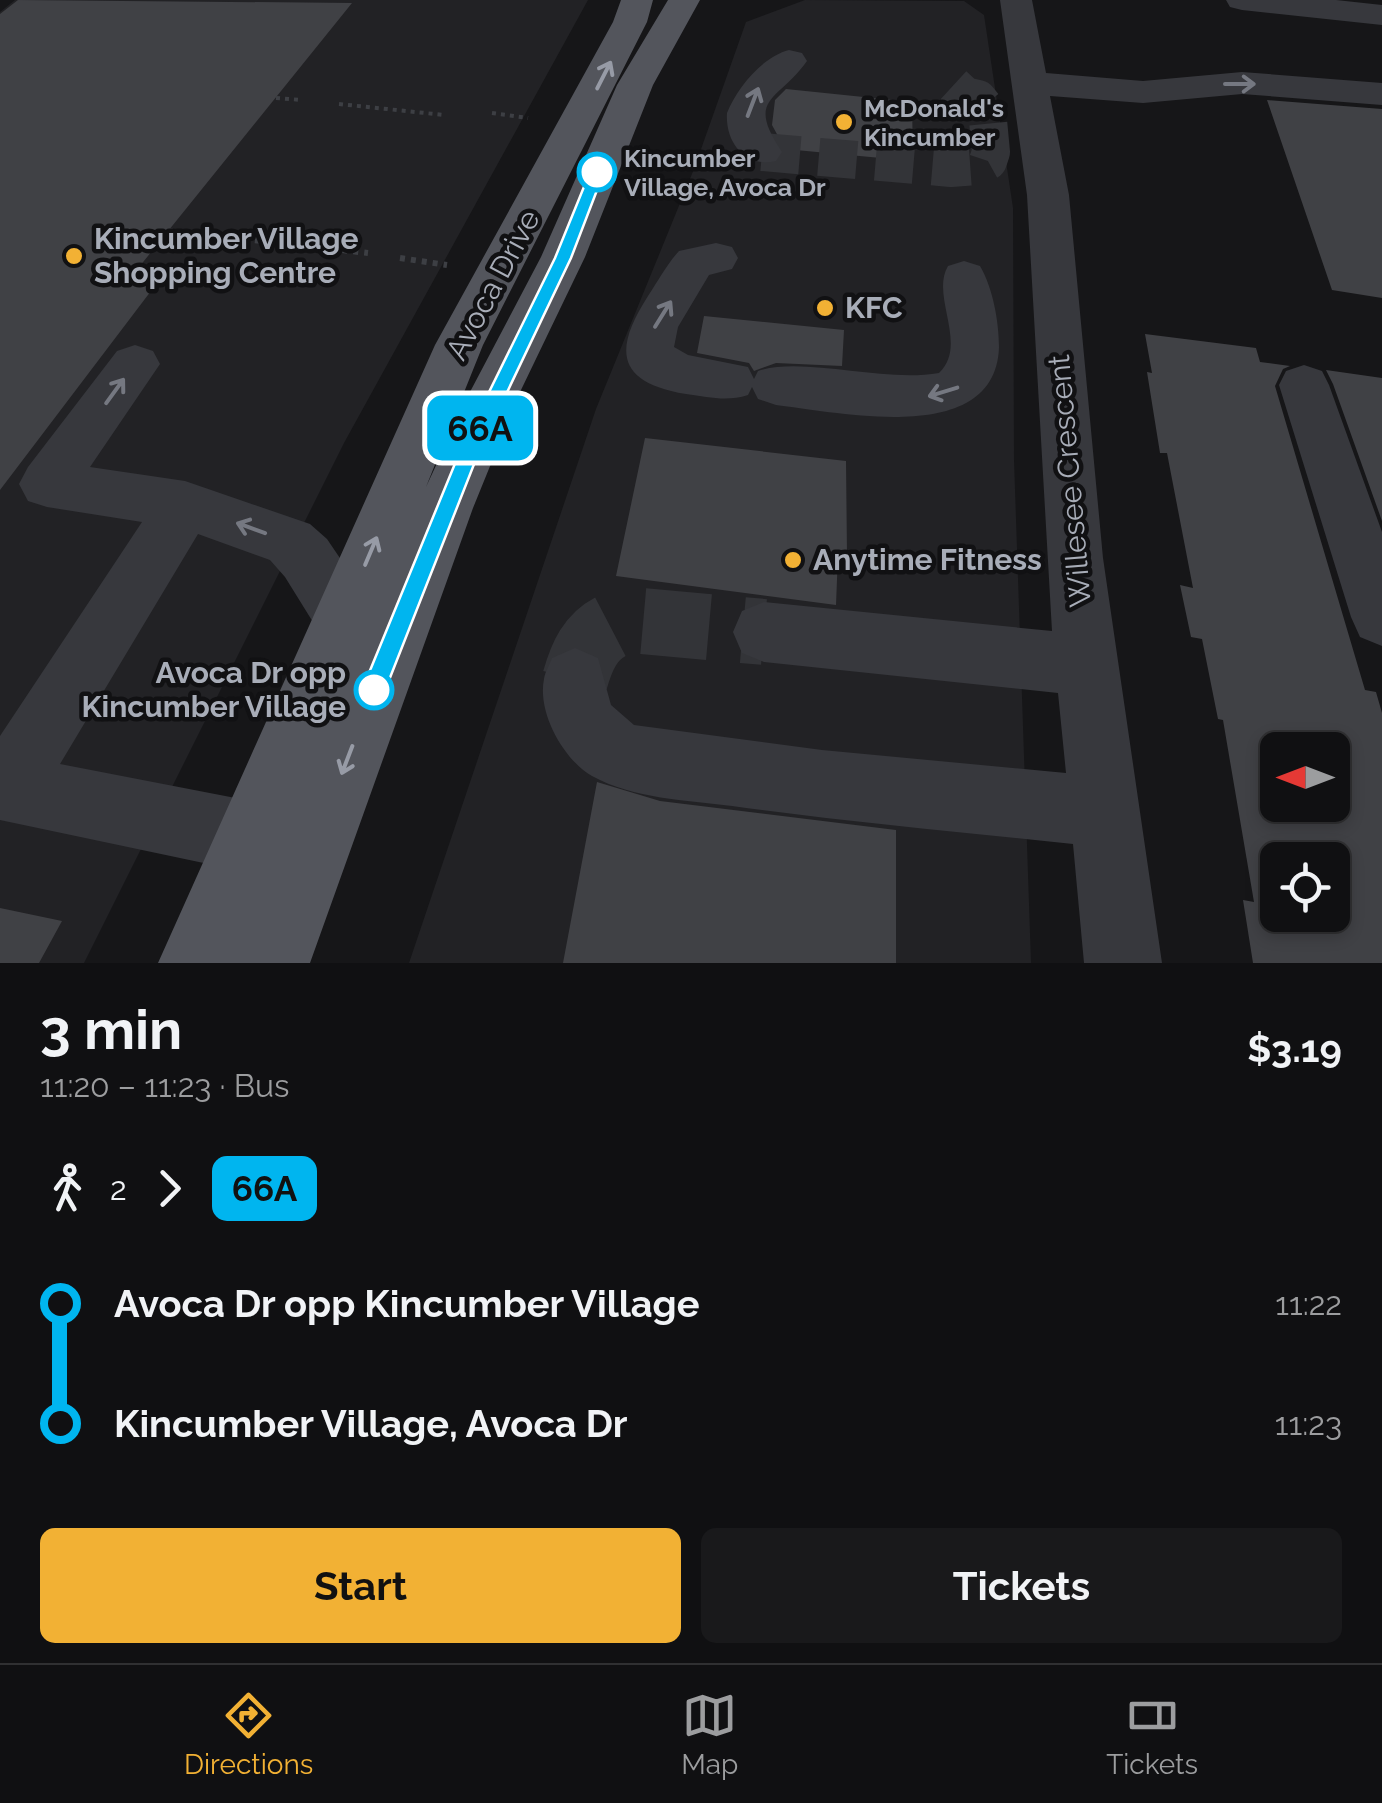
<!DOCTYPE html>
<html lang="en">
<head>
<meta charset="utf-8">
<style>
	:root { --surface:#101012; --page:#19191b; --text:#f1f3f6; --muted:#9c9d9f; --line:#303032; --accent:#f2b134 }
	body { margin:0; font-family:Raleway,sans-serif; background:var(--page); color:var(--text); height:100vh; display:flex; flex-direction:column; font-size:38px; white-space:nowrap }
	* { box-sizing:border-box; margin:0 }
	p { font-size:32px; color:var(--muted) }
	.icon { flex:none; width:55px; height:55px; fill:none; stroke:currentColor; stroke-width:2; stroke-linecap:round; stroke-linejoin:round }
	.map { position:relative; height:963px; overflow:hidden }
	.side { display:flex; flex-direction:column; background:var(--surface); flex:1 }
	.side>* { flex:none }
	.badge { padding:0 20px; border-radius:15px; font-size:35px; line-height:65px }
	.needle { width:65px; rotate:270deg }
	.fabs { position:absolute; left:1260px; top:732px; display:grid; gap:20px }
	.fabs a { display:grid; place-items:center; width:90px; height:90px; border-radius:15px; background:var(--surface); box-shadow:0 5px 15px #0003,0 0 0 2px var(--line); font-size:50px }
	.map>.badge { position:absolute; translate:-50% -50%; box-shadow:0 0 0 5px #fff }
	.legs { display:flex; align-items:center; gap:15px; height:110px; padding:0 40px; font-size:32px }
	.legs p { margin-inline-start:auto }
	.summary { display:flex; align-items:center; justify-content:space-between; height:170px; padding:0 40px }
	h1 { font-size:55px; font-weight:700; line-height:75px }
	.primary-button { display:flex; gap:20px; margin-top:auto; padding:20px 40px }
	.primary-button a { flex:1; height:115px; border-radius:15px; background:var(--accent); color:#111; font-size:40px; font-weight:700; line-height:115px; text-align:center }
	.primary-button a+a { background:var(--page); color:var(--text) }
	ul { padding:0 40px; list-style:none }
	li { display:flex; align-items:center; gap:35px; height:120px; font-size:38px }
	li i { display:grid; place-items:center; width:15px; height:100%; margin:0 12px; background:currentColor }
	li i::after { content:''; width:25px; height:25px; margin:-12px; border:8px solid; border-radius:50%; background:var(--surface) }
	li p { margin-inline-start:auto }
	li:first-child i { background:linear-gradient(#0000 50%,currentColor 0) }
	li:last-child i { background:linear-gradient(currentColor 50%,#0000 0) }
	.dock { display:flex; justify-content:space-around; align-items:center; height:140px; border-top:2px solid var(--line); background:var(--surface); font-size:28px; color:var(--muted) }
	.dock a { display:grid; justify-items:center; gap:5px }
	.dock .selected { color:var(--accent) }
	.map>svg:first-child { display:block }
	.built { fill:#222225 }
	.building { fill:#404145; fill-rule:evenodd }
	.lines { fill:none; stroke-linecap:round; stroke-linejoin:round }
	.minor-tunnel-far1 { stroke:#333438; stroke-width:38; stroke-dasharray:38 19; stroke-linecap:butt }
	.minor-tunnel { stroke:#333438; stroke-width:66; stroke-dasharray:66 34; stroke-linecap:butt }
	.path-far1 { stroke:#3d3f44; stroke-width:4; stroke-dasharray:4 5; stroke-linecap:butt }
	.path { stroke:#3d3f44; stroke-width:6; stroke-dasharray:5 6; stroke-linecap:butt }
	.minor { fill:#37383d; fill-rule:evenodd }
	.major { fill:#53555c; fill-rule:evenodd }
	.oneway { stroke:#979ba6 }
	.oneway2 { stroke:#757881 }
	.line-1 { fill:#00b5ef; stroke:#fff; stroke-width:2.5 }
	.poi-dot { fill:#f2b134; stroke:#111113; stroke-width:4 }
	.stop-1-dot { fill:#fff; stroke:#00b5ef; stroke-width:5 }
	.labels { text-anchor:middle; stroke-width:9; stroke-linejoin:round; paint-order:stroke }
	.far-poi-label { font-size:25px; font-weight:bold; fill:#a8adb8; stroke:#111113; text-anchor:start }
	.far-stop-label { font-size:25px; font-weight:bold; fill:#a8adb8; stroke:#111113; text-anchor:start }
	.poi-label { font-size:30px; font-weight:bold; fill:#a8adb8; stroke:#111113; text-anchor:start }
	.street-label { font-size:30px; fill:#a8adb8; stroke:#111113 }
	.stop-label { font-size:30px; font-weight:bold; fill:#a8adb8; stroke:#111113; text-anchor:end }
</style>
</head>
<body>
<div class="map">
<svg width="1382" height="963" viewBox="0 0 1382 963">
	<rect width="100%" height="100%" fill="#161618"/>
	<path class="built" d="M15,0H588L344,443L84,963H0V12Z
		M805,0L964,1L984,15L1013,208L1014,460L1031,963H409L596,409L694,169L746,22Z"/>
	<path class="building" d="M18,0L352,3L127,282L154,287L0,490V14Z
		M786,89L912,102L913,161L785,149L772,125L775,100Z
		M1267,100L1382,109V298L1332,290Z
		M704,316L844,330L842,366L776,363L754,371L749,363L697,353Z
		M1145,334L1256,348L1260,362L1290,366L1283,369L1275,386L1365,690L1376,692L1382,713V963H1253L1243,900L1254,902L1223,720L1218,719L1202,639L1191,637L1180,585L1193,588L1167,453H1160L1147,372L1152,373ZM1278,750H1332V805H1278ZM1278,860H1332V915H1278Z
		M1326,370L1382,378V521L1333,384Z
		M645,438L846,461L847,555L838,554L836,605L616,576Z
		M597,782L660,801L896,830V963H563Z
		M0,908L62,921L39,963H0Z"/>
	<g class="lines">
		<path class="minor-tunnel-far1" d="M762,152L951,168L979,166L988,161L991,152L987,110L978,99L965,96L940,73"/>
		<path class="minor-tunnel" d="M575,680C584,648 596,627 630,620L764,632"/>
		<path class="path-far1" d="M276,98L302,100
			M339,104L444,115
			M492,113L528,118
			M169,230L202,234"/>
		<path class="path" d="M244,239L368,253
			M400,258L447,265"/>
		<path class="minor" d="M1000,0H1032L1046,73L1143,81L1242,72L1382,83V105L1242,94L1143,103L1050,96L1069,195L1103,558L1162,963H1084L1073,844C959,832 846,822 732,806C686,800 634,799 592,776C564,760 537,713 544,679C545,672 550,664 552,658L575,648L598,658L611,705L634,725L822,750L1066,773L1058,693L764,662L742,653L733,632L742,611L764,602L1052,631L1027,195Z
			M1226,0H1336L1382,5V25L1242,10L1230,7Z
			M789,50L802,53L807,61C778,102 745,97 782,152L776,161C746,168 725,143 727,113C737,88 762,57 789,50Z
			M716,243L732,247L738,258L732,269L709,275L678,327L674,347L688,355L748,367L754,379L758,371C804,356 882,383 939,373C969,345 930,296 948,266L964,261L980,266C993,288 999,322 999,347C996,448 839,412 776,405L758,399L752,387L748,395C726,402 709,397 686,394C615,382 614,349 648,296C658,281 667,264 679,251Z
			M135,345L153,351L160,364L90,467L185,481L310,524L327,539L365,595L374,615L365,635L343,644L321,635L285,577L270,560L198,534L60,764L251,801L276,812L287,837L276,862L251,873L0,820V736L142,522L47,507L28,501L19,484L28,467L117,351Z
			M1304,365L1322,371L1329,385L1382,532V646L1360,637L1351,617L1279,385L1286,371Z"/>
		<path class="major" d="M621,0H653L647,22L483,345L426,487L471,390L541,257L617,85L668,0H700L653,85L585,257L521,390L473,508L310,963H158L435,345L613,22Z"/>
	</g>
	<defs><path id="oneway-shaft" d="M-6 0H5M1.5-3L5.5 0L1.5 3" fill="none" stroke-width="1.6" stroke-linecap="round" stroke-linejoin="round" transform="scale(2.5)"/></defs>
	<g class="oneway">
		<use href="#oneway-shaft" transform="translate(604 75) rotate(-63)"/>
		<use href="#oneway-shaft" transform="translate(371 551) rotate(-67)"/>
		<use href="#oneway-shaft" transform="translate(347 760) rotate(111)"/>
	</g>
	<g class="oneway2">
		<use href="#oneway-shaft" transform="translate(1240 84)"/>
		<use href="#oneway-shaft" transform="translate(753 102) rotate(-69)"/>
		<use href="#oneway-shaft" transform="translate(663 314) rotate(-58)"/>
		<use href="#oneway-shaft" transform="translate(115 391) rotate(-54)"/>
		<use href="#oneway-shaft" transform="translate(943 392) rotate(163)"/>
		<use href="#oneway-shaft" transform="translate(251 528) rotate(-160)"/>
	</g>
	<path class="line-1" d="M597,167L604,172L571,258L480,449L382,698L374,701L366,698L362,690L461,449L555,258L590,172Z"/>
	<g class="poi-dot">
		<circle cx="844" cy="122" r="10"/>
		<circle cx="74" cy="256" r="10"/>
		<circle cx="825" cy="308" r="10"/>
		<circle cx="793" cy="560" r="10"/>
	</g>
	<g class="stop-1-dot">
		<circle cx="597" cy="172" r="18"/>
		<circle cx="374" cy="690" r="18"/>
	</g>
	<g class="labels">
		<g class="far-poi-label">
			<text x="864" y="117">McDonald's<tspan x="864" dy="29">Kincumber</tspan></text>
		</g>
		<g class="far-stop-label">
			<text x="624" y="167">Kincumber<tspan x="624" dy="29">Village, Avoca Dr</tspan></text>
		</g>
		<g class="poi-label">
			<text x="94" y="249">Kincumber Village<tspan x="94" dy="34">Shopping Centre</tspan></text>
			<text x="845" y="318">KFC</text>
			<text x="813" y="570">Anytime Fitness</text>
		</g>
		<g class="street-label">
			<text transform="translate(493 285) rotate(-62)" y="10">Avoca Drive</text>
			<text transform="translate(1070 481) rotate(-95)" y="10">Willesee Crescent</text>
		</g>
		<g class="stop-label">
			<text x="346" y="683">Avoca Dr opp<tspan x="346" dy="34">Kincumber Village</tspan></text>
		</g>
	</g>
</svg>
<div class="fabs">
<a><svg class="needle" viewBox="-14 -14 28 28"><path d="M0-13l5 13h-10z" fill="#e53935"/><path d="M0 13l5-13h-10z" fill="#9c9d9f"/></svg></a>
<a><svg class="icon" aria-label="locate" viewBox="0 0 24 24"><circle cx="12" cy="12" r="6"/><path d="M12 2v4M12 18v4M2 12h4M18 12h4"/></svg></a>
</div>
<b class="badge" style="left:480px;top:428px;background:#00b5ef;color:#111">66A</b>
</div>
<section class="side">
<div class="summary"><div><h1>3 min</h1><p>11:20 – 11:23 · Bus</p></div><b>$3.19</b></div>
<div class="legs"><svg class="icon" aria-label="walk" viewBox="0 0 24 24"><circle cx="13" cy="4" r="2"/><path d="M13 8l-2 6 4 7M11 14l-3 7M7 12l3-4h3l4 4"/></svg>2<svg class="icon" aria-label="forward" viewBox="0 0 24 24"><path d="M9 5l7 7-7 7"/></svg><b class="badge" style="background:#00b5ef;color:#111">66A</b></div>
<ul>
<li><i style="color:#00b5ef"></i><b>Avoca Dr opp Kincumber Village</b><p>11:22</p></li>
<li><i style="color:#00b5ef"></i><b>Kincumber Village, Avoca Dr</b><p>11:23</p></li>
</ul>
<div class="primary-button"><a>Start</a><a>Tickets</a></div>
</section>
<nav class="dock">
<a class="selected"><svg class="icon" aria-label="directions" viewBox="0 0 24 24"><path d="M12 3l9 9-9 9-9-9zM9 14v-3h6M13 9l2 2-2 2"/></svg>Directions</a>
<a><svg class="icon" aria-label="map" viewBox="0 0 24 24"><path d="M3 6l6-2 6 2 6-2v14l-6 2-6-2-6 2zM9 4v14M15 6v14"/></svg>Map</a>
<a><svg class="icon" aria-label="tickets" viewBox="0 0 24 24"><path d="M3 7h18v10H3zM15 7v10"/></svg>Tickets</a>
</nav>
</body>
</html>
